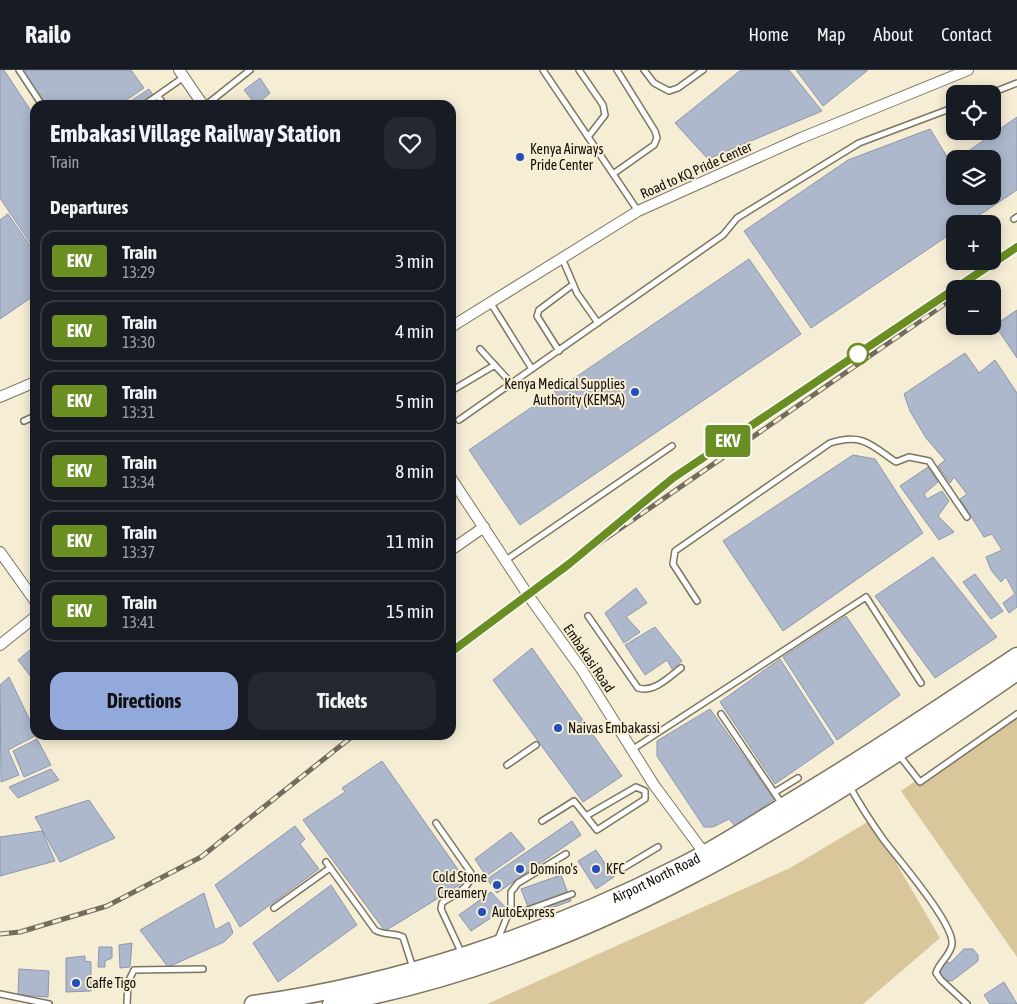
<!DOCTYPE html>
<html lang="en">
<head>
<meta charset="utf-8">
<style>
	:root { --surface:#171b24; --page:#242831; --text:#f1f3f6; --muted:#9ea1a6; --line:#363941; --accent:#93a9db }
	body { margin:0; font-family:"Asap Condensed",sans-serif; background:var(--page); color:var(--text); height:100vh; display:flex; flex-direction:column; font-size:19px; white-space:nowrap }
	* { box-sizing:border-box; margin:0 }
	p { font-size:16px; color:var(--muted) }
	.icon { flex:none; width:28px; height:28px; fill:none; stroke:currentColor; stroke-width:2; stroke-linecap:round; stroke-linejoin:round }
	.map { position:relative; flex:1; overflow:hidden }
	.details { position:absolute; left:30px; top:30px; width:426px; height:640px; display:flex; flex-direction:column; background:var(--surface); border-radius:15px; box-shadow:0 2px 12px #0003 }
	.details>* { flex:none }
	.badge { padding:0 10px; border-radius:4px; font-size:18px; line-height:32px }
	.tools { position:absolute; left:946px; top:15px; display:grid; gap:10px }
	.tools a { display:grid; place-items:center; width:55px; height:55px; border-radius:10px; background:var(--surface); box-shadow:0 2px 12px #0003; font-size:25px }
	.map>.badge { position:absolute; translate:-50% -50%; box-shadow:0 0 0 2px #fff }
	h2 { padding:0 20px; font-size:19px; line-height:45px }
	.round { display:grid; place-items:center; flex:none; width:52px; height:52px; border-radius:15px; background:var(--page) }
	.overview { display:flex; align-items:center; justify-content:space-between; height:85px; padding:0 20px }
	h1 { font-size:24px; font-weight:700; line-height:38px }
	.button { display:flex; gap:10px; margin-top:auto; padding:10px 20px }
	.button a { flex:1; height:58px; border-radius:15px; background:var(--accent); color:#111; font-size:20px; font-weight:700; line-height:58px; text-align:center }
	.button a+a { background:var(--page); color:var(--text) }
	ul { padding:0; list-style:none }
	li { display:flex; align-items:center; gap:15px; height:62px; margin:0 10px 8px; padding:0 10px; border:2px solid var(--line); border-radius:15px }
	li div { flex:1 }
	li b { display:block; font-size:19px }
	li em { font-style:normal }
	li .badge { min-width:55px; font-weight:700; text-align:center }
	header { display:flex; align-items:center; gap:30px; box-sizing:border-box; height:70px; padding:0 25px; background:var(--surface); border-bottom:1px solid var(--line) }
	header strong { font-size:24px }
	nav { display:flex; gap:28px; margin-inline-start:auto; font-size:18px }
	.map>svg:first-child { display:block }
	.green { fill:#d9c79b }
	.building { fill:#adb8cd; stroke:#8d97ac }
	.lines { fill:none; stroke-linecap:round; stroke-linejoin:round }
	.lane-casing { stroke:#7d7560; stroke-width:8 }
	.street-casing { stroke:#7d7560; stroke-width:12 }
	.primary-casing { stroke:#7d7560; stroke-width:19 }
	.lane { stroke:#fff; stroke-width:5 }
	.street { stroke:#fff; stroke-width:10 }
	.primary { stroke:#fff; stroke-width:16 }
	.rail-casing { stroke:#726c5d; stroke-width:5 }
	.rail { stroke:#f6edd5; stroke-width:3; stroke-dasharray:9; stroke-linecap:butt }
	.line-casing { stroke:#fff; stroke-width:11 }
	.line { stroke:#6b8e23; stroke-width:8 }
	.poi-dot { fill:#214ebb; stroke:#f6edd5; stroke-width:2 }
	.stop-dot { fill:#fff; stroke:#6b8e23; stroke-width:2.5 }
	.labels { text-anchor:middle; stroke-width:4; stroke-linejoin:round; paint-order:stroke }
	.poi-label { font-size:14px; fill:#130f07; stroke:#f6edd5; text-anchor:start }
	.street-label { font-size:14px; fill:#130f07; stroke:#f6edd5 }
</style>
</head>
<body>
<header>
<strong>Railo</strong>
<nav><a>Home</a><a>Map</a><a>About</a><a>Contact</a></nav>
</header>
<div class="map">
<svg width="1017" height="934" viewBox="0 0 1017 934">
	<rect width="100%" height="100%" fill="#f6edd5"/>
	<path class="green" d="M1017,640V887L901,721Z
		M871,750L940,868L863,934H487L790,798Z"/>
	<path class="building" d="M0,0H4L35,47V180L0,128Z
		M22,0H131L144,18L119,35H46Z
		M741,0H789L822,41L708,89L675,53Z
		M796,0H868L823,36Z
		M260,8L270,23L256,35L244,20Z
		M149,19L153,25L138,35H125Z
		M1017,47V120L966,154H955V161L811,258L744,161L848,90L930,59L951,93L955,90V126H992V89H957Z
		M8,144L35,183V225L0,249V150Z
		M749,189L801,264L520,455L469,380Z
		M1017,240V288L995,255Z
		M965,283L979,303L995,290L1017,323V537L1009,543L1003,533L1015,524L1006,507L1001,512L991,500L986,487L1002,480L992,464L984,467L960,429L967,424L954,407L950,413L938,396L945,390L926,368L910,341L904,324Z
		M853,385L875,389L923,463L783,561L723,471Z
		M928,397L938,412L924,424L927,429L942,421L949,431L938,446L954,462L939,470L900,416Z
		M933,487L997,567L935,608L875,526Z
		M975,504L1003,541L991,549L963,512Z
		M636,518L647,533L626,547L640,562L624,573L605,543Z
		M846,546L900,625L837,670L783,587Z
		M655,557L682,591L672,599L667,590L645,605L625,575Z
		M35,576V612L18,590Z
		M532,578L622,706L583,732L493,610Z
		M780,589L834,673L775,714L720,632Z
		M9,607L35,661V665H37L8,680L19,705L1,712L0,615Z
		M710,639L774,729L736,757L729,749L713,757H704L657,686V671Z
		M37,669L51,695L24,707L13,681Z
		M382,691L466,811L385,861L303,750L345,722L342,718Z
		M51,699L59,710L18,728L9,717Z
		M89,730L115,768L60,792L35,747Z
		M572,751L581,765L497,823L487,809Z
		M295,756L305,769L300,774L319,799L240,857L215,815Z
		M42,761L55,791L0,806V767Z
		M511,762L525,779L486,806L475,789Z
		M596,780L614,807L596,819L578,791Z
		M561,805L571,831L531,845L521,819Z
		M331,815L357,855L278,912L253,873Z
		M491,822L506,838L471,861L459,845Z
		M204,823L215,860L229,852L233,863L224,872L168,897L140,860Z
		M132,873L130,897L120,898L119,875Z
		M99,877H112V888L105,891V897H98Z
		M964,879H973L978,885V891L952,911L945,910L940,903L941,896L946,892L950,893Z
		M85,886V891L91,892V921L66,922V888Z
		M19,899L49,901L48,927L18,925Z
		M1004,912L1017,934H990L984,925Z"/>
	<g class="lines">
		<g class="lane-casing">
			<path id="lane" d="M19,0L42,35
				M543,0L638,141
				M579,0L603,35L605,45L588,67
				M644,0L654,13L669,21L678,18L703,0
				M989,24L1017,13
				M158,26L164,35
				M144,35L184,7
				M206,35L250,0
				M613,104L654,75L657,68L655,61L617,0
				M1014,149L1017,147
				M562,188L577,223L598,253
				M490,232L532,299
				M480,279L512,314
				M559,281L537,246L539,240L571,216
				M451,321L495,295
				M459,350L723,165L737,148L859,73L955,37
				M24,351L35,346
				M506,490L672,376
				M697,531L673,494L675,481L830,373C863,362 872,376 896,392L909,387L929,391L967,447
				M588,546L638,618C654,623 669,607 681,598
				M721,644L782,734
				M633,679L866,527L921,613
				M899,685L920,712L1017,644
				M507,695L536,675
				M636,717L645,721V729L597,760L586,746Z
				M850,717C860,735 871,752 883,769C897,788 954,853 952,874C951,885 939,892 936,903L941,910L967,934
				M775,722L798,708
				M542,751L574,731L586,746
				M436,753L471,803C472,818 453,825 442,833L441,839L462,884
				M326,792L375,860C384,866 394,862 403,867L413,898
				M623,798L658,777
				M274,838L330,798
				M525,841L572,824
				M498,869L511,837V822L518,813L566,784
				M0,924L49,934
				M127,934L128,912L134,900L203,899"/>
		</g>
		<g class="street-casing">
			<path id="street" d="M179,0L203,35
				M451,257L638,141L801,68L968,0
				M0,327L35,312
				M451,408L528,525L582,600L654,715L705,784
				M451,480L484,457
				M0,482L35,531
				M0,575L35,547"/>
		</g>
		<g class="primary-casing">
			<g id="primary">
				<path id="s1" d="M253,934C398,914 547,864 677,798C713,781 746,759 780,738C861,690 939,638 1017,586"/>
				<path d="M331,934C586,889 808,747 1017,602"/>
			</g>
		</g>
		<use href="#lane" class="lane"/>
		<use href="#street" class="street"/>
		<use href="#primary" class="primary"/>
		<g class="rail-casing">
			<path id="rail" d="M943,227L1017,177
				M629,445L673,408L858,284
				M451,582L569,494L955,227
				M0,864L20,862L107,836L201,787L354,665"/>
		</g>
		<use href="#rail" class="rail"/>
	</g>
	<g class="lines">
		<g class="line-casing">
			<path id="line" d="M451,582L569,494L673,408L1017,177"/>
		</g>
		<use href="#line" class="line"/>
	</g>
	<g class="poi-dot">
		<circle cx="520" cy="87" r="5"/>
		<circle cx="635" cy="322" r="5"/>
		<circle cx="558" cy="658" r="5"/>
		<circle cx="520" cy="799" r="5"/>
		<circle cx="596" cy="799" r="5"/>
		<circle cx="497" cy="815" r="5"/>
		<circle cx="482" cy="842" r="5"/>
		<circle cx="76" cy="913" r="5"/>
	</g>
	<circle class="stop-dot" cx="858" cy="284" r="10"/>
	<g class="labels">
		<g class="poi-label">
			<text x="530" y="84">Kenya Airways<tspan x="530" dy="16">Pride Center</tspan></text>
			<text x="625" y="319" text-anchor="end">Kenya Medical Supplies<tspan x="625" dy="16">Authority (KEMSA)</tspan></text>
			<text x="568" y="663">Naivas Embakassi</text>
			<text x="530" y="804">Domino's</text>
			<text x="606" y="804">KFC</text>
			<text x="487" y="812" text-anchor="end">Cold Stone<tspan x="487" dy="16">Creamery</tspan></text>
			<text x="492" y="847">AutoExpress</text>
			<text x="86" y="918">Caffe Tigo</text>
		</g>
		<g class="street-label">
			<text transform="translate(696 100) rotate(-24)" y="5">Road to KQ Pride Center</text>
			<text transform="translate(589 588) rotate(56)" y="5">Embakasi Road</text>
			<text dy="5" stroke="none"><textPath href="#s1" startOffset="424">Airport North Road</textPath></text>
		</g>
	</g>
</svg>
<div class="tools">
<a><svg class="icon" aria-label="locate" viewBox="0 0 24 24"><circle cx="12" cy="12" r="6"/><path d="M12 2v4M12 18v4M2 12h4M18 12h4"/></svg></a>
<a><svg class="icon" aria-label="layers" viewBox="0 0 24 24"><path d="M12 4l9 5-9 5-9-5zM3 14l9 5 9-5"/></svg></a>
<a>+</a>
<a>−</a>
</div>
<b class="badge" style="left:728px;top:371px;background:#6b8e23;color:#fff">EKV</b>
<section class="details">
<div class="overview"><div><h1>Embakasi Village Railway Station</h1><p>Train</p></div><a class="round"><svg class="icon" aria-label="heart" viewBox="0 0 24 24"><path d="M12 20l-8-8c-3-5 5-10 8-4 3-6 11-1 8 4z"/></svg></a></div>
<h2>Departures</h2>
<ul>
<li><span class="badge" style="background:#6b8e23;color:#fff">EKV</span><div><b>Train</b><p>13:29</p></div><em>3 min</em></li>
<li><span class="badge" style="background:#6b8e23;color:#fff">EKV</span><div><b>Train</b><p>13:30</p></div><em>4 min</em></li>
<li><span class="badge" style="background:#6b8e23;color:#fff">EKV</span><div><b>Train</b><p>13:31</p></div><em>5 min</em></li>
<li><span class="badge" style="background:#6b8e23;color:#fff">EKV</span><div><b>Train</b><p>13:34</p></div><em>8 min</em></li>
<li><span class="badge" style="background:#6b8e23;color:#fff">EKV</span><div><b>Train</b><p>13:37</p></div><em>11 min</em></li>
<li><span class="badge" style="background:#6b8e23;color:#fff">EKV</span><div><b>Train</b><p>13:41</p></div><em>15 min</em></li>
</ul>
<div class="button"><a>Directions</a><a>Tickets</a></div>
</section>
</div>
</body>
</html>
